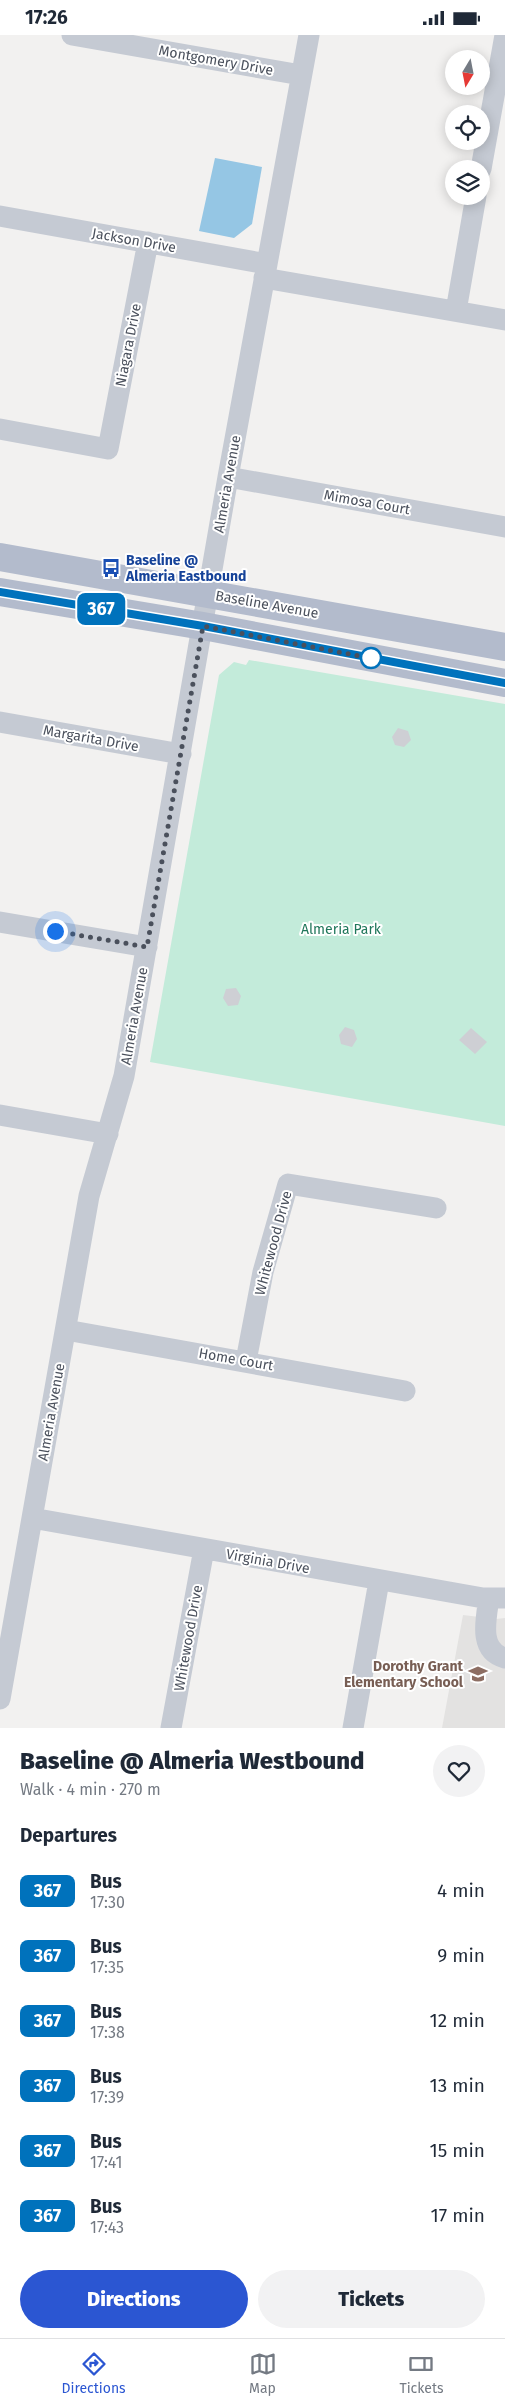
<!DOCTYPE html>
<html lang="en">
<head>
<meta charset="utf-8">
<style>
	:root { --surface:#fff; --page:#f2f2f3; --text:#1f2937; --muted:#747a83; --line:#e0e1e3; --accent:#2b56d2 }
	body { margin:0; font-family:"Fira Sans",sans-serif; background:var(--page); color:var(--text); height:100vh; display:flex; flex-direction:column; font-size:19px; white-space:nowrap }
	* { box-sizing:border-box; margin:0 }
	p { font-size:16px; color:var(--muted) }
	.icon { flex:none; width:28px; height:28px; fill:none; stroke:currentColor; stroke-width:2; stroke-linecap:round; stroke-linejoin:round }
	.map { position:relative; height:1693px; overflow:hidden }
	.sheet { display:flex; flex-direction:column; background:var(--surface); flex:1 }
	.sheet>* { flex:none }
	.badge { padding:0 10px; border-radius:8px; font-size:18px; line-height:32px }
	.needle { width:32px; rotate:190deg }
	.fabs { position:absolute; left:445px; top:15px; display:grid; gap:10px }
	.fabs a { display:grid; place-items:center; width:45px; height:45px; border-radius:50%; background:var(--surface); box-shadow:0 2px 12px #0003; font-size:25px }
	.you { position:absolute; width:25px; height:25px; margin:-12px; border:4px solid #fff; border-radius:50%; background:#1a73e8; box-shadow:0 0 0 8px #1a73e833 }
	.map>.badge { position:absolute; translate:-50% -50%; box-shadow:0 0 0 2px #fff }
	h2 { padding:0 20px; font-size:19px; line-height:45px }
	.round { display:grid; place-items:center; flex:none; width:52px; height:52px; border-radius:26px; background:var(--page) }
	.headline { display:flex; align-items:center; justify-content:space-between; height:85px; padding:0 20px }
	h1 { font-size:24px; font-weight:800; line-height:38px }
	.button { display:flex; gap:10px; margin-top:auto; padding:10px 20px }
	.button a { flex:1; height:58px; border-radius:30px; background:var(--accent); color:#fff; font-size:20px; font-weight:800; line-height:58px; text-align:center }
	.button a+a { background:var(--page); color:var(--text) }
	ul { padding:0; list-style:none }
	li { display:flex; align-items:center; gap:15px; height:65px; padding:0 20px }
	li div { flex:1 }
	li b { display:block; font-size:19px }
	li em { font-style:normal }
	li .badge { min-width:55px; font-weight:700; text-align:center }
	.status { display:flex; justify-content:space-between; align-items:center; height:35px; padding:0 25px; background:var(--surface); direction:ltr }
	.status svg { height:14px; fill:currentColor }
	.dock { display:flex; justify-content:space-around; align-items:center; height:70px; border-top:1px solid var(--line); background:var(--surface); font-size:14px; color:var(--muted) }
	.dock a { display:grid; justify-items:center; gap:2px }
	.dock .on { color:var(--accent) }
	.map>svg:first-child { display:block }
	.education { fill:#e3e2e1 }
	.green { fill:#c3ebda }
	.water { fill:#95c6e4 }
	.building { fill:#cecfd4 }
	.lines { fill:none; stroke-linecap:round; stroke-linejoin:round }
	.minor { stroke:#c5cad3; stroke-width:21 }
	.major { stroke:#b3bbcc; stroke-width:28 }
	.line-casing { stroke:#fff; stroke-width:11 }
	.line { stroke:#0072bc; stroke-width:8 }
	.walk { stroke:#4a505c; stroke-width:5; stroke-dasharray:0 9 }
	.stop-dot { fill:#fff; stroke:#0072bc; stroke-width:2.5 }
	.labels { text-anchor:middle; stroke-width:4; stroke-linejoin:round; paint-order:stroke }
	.street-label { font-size:14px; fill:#4a505c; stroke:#fff }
	.transit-label { font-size:14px; font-weight:bold; fill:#164399; stroke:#fff; text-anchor:start }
	.park-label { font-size:14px; fill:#20775b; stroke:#fff }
	.education-label { font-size:14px; font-weight:bold; fill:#785e54; stroke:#fff; text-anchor:end }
</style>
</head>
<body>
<div class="status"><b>17:26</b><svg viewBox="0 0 49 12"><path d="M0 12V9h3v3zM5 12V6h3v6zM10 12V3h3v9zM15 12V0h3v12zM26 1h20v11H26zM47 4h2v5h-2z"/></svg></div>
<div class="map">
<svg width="505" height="1693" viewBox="0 0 505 1693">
	<rect width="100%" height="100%" fill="#f2f1f0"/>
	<path class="education" d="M463,1580L496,1584L505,1583V1693H442Z"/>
	<path class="green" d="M249,625L505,669V1091L150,1027L219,640L234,627L246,630Z"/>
	<path class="water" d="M215,123L262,132L252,189L234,203L199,196Z"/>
	<path class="building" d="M398,693L408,696L411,705L404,712L395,710L392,702Z
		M236,953L241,961L238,970L228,971L223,963L226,954Z
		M345,992L354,995L357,1004L352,1012L341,1009L339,1000Z
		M471,993L487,1007L475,1019L459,1005Z"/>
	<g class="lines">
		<path class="minor" d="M72,0L301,40
			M481,134L505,0
			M0,181L267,229
			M264,243L505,285
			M456,276L476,161
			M0,394L108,414L148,207
			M228,442L505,492
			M0,687L181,719
			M0,887L147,912
			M0,1080L108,1099
			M66,1295L405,1356
			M246,1326L263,1237L288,1149L436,1173
			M32,1483L483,1563H505
			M489,1563C486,1584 478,1616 505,1623
			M0,1664L89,1161L124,1041L228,442L309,0
			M171,1693L204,1514
			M353,1693L379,1546"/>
		<path class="major" d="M0,522L505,612
			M0,557L203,591L505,648"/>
	</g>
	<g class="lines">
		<g class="line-casing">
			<path id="line" d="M0,557L203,591L505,648"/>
		</g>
		<use href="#line" class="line"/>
		<path class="walk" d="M55,896L147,912L203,591L375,624L371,623"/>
	</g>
	<defs>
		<g id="bus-bare" transform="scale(1.5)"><path d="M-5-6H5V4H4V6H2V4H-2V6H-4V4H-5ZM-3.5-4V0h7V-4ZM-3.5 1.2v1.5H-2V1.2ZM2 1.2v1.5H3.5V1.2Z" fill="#1a4fb4" stroke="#fff" stroke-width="2.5" paint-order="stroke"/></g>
		<g id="school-bare" transform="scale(1.5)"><path d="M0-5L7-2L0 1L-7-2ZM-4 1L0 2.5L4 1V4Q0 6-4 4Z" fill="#8d6e63" stroke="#fff" stroke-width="2.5" paint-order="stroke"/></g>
	</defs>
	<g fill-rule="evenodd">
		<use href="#bus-bare" x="111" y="533"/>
		<use href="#school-bare" x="478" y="1639"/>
	</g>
	<circle class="stop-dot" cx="371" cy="623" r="10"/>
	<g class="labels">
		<g class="street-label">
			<text transform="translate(216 25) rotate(10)" y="5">Montgomery Drive</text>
			<text transform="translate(134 205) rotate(10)" y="5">Jackson Drive</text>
			<text transform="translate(128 310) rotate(-79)" y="5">Niagara Drive</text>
			<text transform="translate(227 449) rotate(-80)" y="5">Almeria Avenue</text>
			<text transform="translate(367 467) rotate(10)" y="5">Mimosa Court</text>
			<text transform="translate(267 569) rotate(10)" y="5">Baseline Avenue</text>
			<text transform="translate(91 703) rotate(10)" y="5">Margarita Drive</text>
			<text transform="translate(134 981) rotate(-80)" y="5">Almeria Avenue</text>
			<text transform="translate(273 1208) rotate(-75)" y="5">Whitewood Drive</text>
			<text transform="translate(236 1324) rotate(10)" y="5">Home Court</text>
			<text transform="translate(51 1377) rotate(-80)" y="5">Almeria Avenue</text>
			<text transform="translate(268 1526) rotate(10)" y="5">Virginia Drive</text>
			<text transform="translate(188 1603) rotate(-80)" y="5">Whitewood Drive</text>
		</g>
		<g class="transit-label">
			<text x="126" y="530">Baseline @<tspan x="126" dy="16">Almeria Eastbound</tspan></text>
		</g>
		<g class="park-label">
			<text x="341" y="899">Almeria Park</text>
		</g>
		<g class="education-label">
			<text x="463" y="1636">Dorothy Grant<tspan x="463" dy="16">Elementary School</tspan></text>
		</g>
	</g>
</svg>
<div class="fabs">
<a><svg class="needle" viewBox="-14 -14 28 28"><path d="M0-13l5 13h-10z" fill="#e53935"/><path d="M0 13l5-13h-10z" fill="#747a83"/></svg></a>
<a><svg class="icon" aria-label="locate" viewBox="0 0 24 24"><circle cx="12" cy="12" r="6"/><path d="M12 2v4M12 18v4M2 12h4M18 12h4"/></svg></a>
<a><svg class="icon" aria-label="layers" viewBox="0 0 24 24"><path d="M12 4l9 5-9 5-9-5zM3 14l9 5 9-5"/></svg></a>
</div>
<div class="you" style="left:55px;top:896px"></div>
<b class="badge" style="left:101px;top:574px;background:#0072bc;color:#fff">367</b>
</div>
<section class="sheet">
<div class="headline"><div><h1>Baseline @ Almeria Westbound</h1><p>Walk · 4 min · 270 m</p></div><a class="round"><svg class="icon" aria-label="heart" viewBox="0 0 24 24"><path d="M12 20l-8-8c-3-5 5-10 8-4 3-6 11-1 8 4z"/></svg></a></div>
<h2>Departures</h2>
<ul>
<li><span class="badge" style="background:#0072bc;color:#fff">367</span><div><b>Bus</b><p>17:30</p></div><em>4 min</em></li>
<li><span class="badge" style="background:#0072bc;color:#fff">367</span><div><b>Bus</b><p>17:35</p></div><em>9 min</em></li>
<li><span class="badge" style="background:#0072bc;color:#fff">367</span><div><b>Bus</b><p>17:38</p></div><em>12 min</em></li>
<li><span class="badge" style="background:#0072bc;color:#fff">367</span><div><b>Bus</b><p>17:39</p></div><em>13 min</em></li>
<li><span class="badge" style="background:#0072bc;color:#fff">367</span><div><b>Bus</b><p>17:41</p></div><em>15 min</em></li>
<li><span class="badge" style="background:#0072bc;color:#fff">367</span><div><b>Bus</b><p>17:43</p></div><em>17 min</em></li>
</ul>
<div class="button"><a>Directions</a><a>Tickets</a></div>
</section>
<nav class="dock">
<a class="on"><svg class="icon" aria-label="directions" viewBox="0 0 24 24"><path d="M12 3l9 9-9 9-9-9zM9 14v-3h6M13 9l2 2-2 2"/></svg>Directions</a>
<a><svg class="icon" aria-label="map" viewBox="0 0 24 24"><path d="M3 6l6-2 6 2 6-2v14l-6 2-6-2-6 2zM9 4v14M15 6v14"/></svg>Map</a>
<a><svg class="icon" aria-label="tickets" viewBox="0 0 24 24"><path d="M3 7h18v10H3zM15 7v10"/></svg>Tickets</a>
</nav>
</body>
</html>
